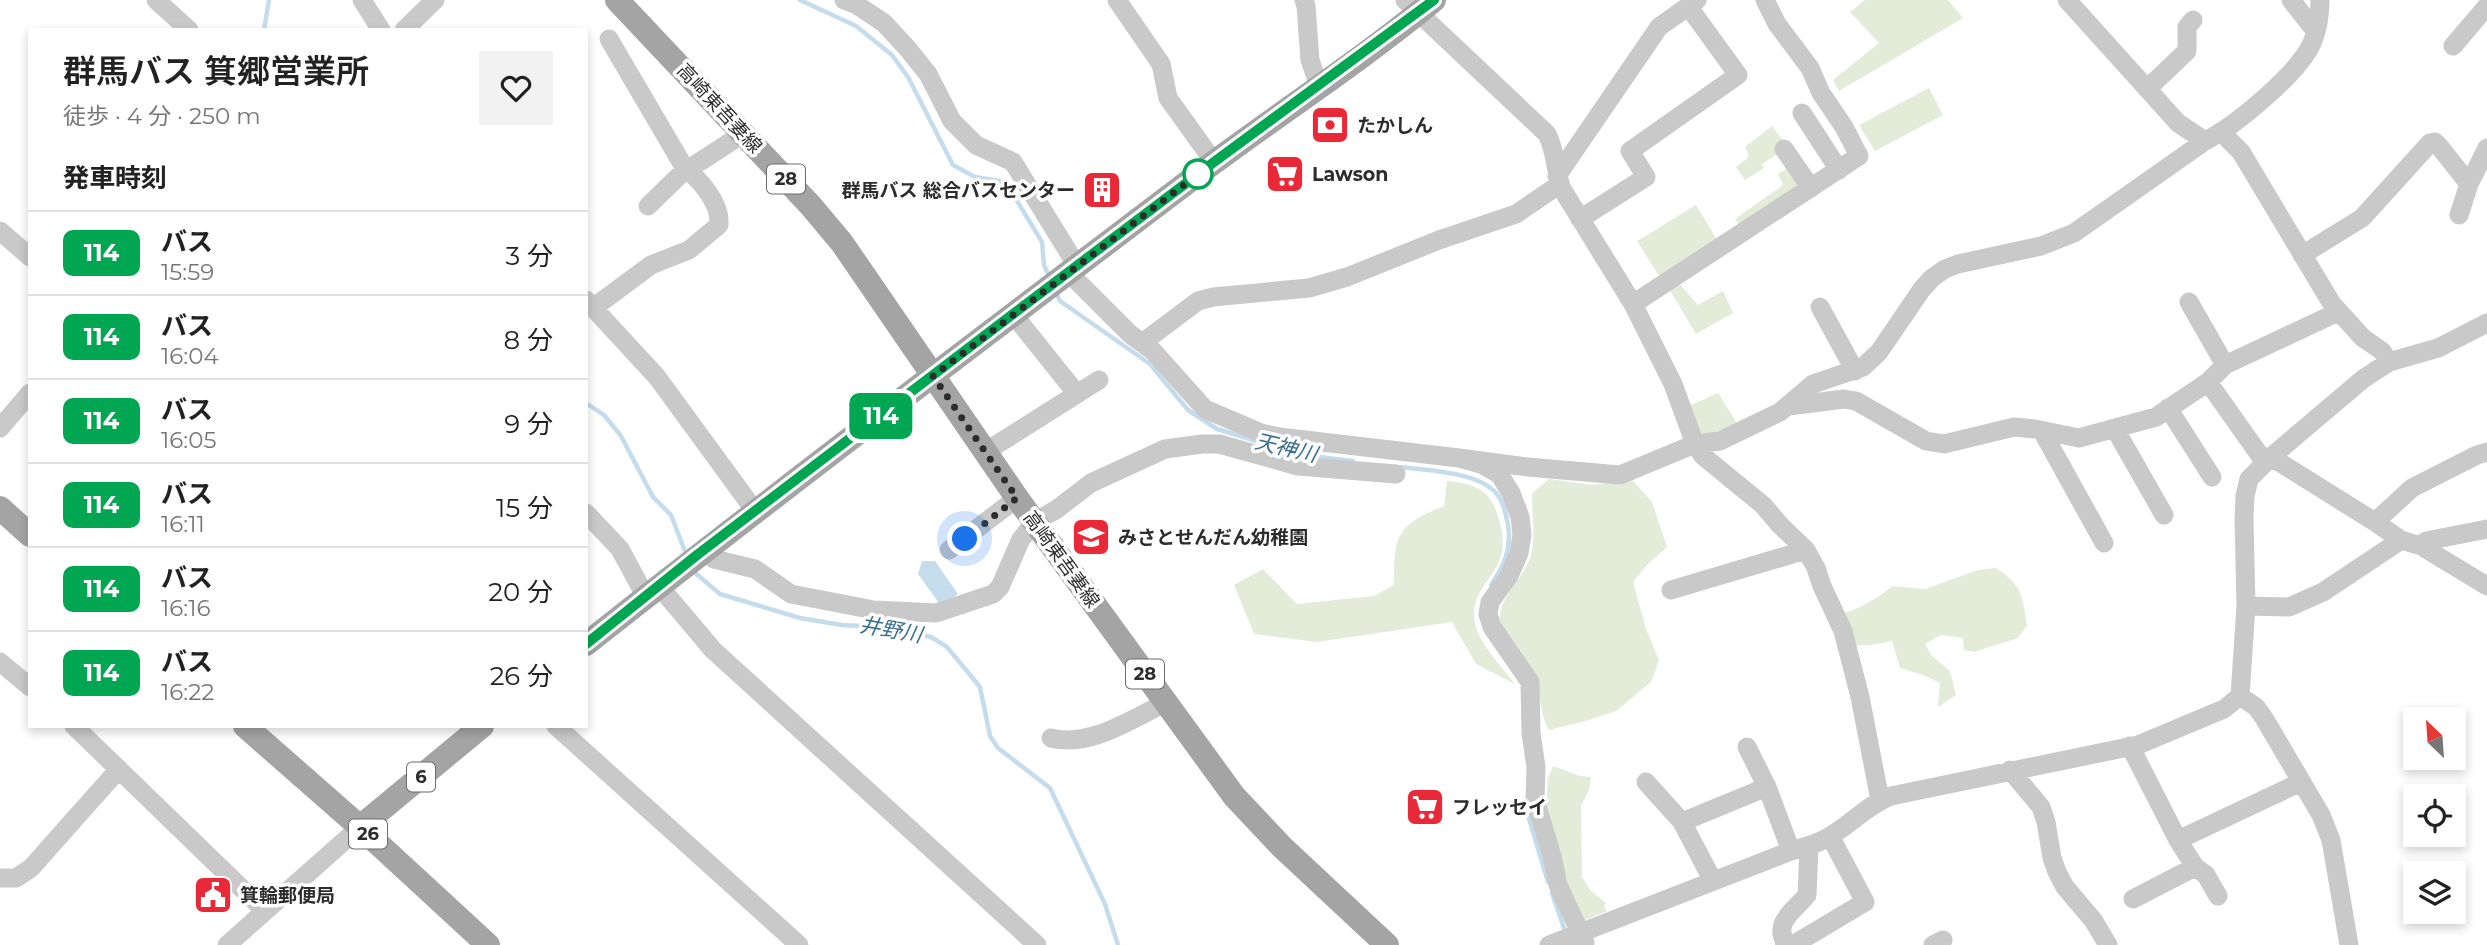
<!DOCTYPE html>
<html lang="ja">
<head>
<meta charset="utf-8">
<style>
	:root { --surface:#fff; --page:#f2f2f2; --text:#222; --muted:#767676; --line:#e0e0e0 }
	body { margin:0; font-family:Montserrat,"Noto Sans JP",sans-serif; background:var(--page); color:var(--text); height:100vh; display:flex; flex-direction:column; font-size:26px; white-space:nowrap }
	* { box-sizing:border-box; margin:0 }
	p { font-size:23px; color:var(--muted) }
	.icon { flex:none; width:38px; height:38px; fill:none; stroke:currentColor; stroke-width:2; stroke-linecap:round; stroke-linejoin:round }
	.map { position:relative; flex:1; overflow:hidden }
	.panel { position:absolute; left:28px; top:28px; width:560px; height:700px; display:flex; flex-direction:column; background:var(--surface); border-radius:0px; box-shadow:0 4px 10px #0003 }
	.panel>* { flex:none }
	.badge { padding:0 14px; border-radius:10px; font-size:24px; line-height:46px }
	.needle { width:46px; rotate:335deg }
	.buttons { position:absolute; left:2403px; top:707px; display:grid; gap:14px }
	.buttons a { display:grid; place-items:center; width:63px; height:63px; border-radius:0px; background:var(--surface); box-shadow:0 4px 10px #0003; font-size:35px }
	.you { position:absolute; width:35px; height:35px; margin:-18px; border:5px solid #fff; border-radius:50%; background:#1a73e8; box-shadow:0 0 0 10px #1a73e833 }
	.map>.badge { position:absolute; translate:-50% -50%; box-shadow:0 0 0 4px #fff }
	h2 { padding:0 35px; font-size:26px; line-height:63px }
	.round { display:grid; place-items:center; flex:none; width:74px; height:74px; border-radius:0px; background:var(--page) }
	.summary { display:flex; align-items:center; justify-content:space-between; height:119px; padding:0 35px }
	h1 { font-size:33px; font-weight:600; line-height:52px }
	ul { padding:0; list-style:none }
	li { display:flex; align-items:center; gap:21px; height:84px; padding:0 35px; border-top:2px solid var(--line) }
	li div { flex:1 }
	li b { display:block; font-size:26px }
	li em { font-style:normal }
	li .badge { min-width:77px; font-weight:700; text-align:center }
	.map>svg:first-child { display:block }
	.green { fill:#e3ebd9 }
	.water { fill:#c4dcec }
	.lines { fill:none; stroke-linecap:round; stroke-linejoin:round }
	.stream { stroke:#c4dcec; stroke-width:4.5 }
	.minor { stroke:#c9c9c9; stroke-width:19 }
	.major { stroke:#a4a4a4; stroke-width:24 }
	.line-casing { stroke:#fff; stroke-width:16 }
	.line { stroke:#00a651; stroke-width:10 }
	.walk { stroke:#2c2c2c; stroke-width:7; stroke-dasharray:0 12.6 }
	.stop-dot { fill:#fff; stroke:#00a651; stroke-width:3.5 }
	.labels { text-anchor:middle; stroke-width:7; stroke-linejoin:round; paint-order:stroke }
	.shield { fill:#fff; stroke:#6b6b6b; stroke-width:2 }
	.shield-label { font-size:18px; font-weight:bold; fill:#2c2c2c }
	.street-label { font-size:19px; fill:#2c2c2c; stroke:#fff }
	.poi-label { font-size:19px; font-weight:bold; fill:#2c2c2c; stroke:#fff; text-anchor:start }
	.water-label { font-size:21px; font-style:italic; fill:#396e90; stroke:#fff }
</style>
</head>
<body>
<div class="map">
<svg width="2487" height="945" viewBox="0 0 2487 945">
	<rect width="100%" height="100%" fill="#fff"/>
	<path class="green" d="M1865,0H1948L1963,18L1839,91L1833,80L1879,43L1850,12Z
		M1929,88L1943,115L1875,151L1859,125Z
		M1772,126L1785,143L1779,153L1762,164L1764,168L1745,180L1736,167L1749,157L1745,147Z
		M1791,166L1807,188L1743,230L1735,219L1783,185L1778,174Z
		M1696,205L1719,243L1661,279L1637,241Z
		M1678,282L1698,305L1723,291L1733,313L1696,334L1669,289Z
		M1718,393L1738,425L1700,437L1689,406Z
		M1549,479L1592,485L1632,480L1652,502L1667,547L1647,565L1633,582L1646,629L1659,660L1651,682L1616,711L1586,721L1549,730C1538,712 1542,688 1532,669C1522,651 1498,637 1500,615C1501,598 1524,576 1530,558C1536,543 1532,512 1532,494Z
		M1447,481C1479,484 1493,492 1500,524C1503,535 1504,544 1501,556C1495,577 1473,591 1474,615C1474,640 1501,665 1515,684L1476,664L1452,622L1317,642L1254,634L1234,585L1263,569L1297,604L1374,596L1394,585C1394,536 1396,525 1444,506Z
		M1996,568C2023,586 2022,595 2027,625L2018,638L1974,652L1964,650L1963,638L1941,635L1925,644L1932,656L1950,671L1956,695L1938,707L1940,683L1923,675L1900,668L1892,641L1870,645H1842L1835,615C1858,611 1874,600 1893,586L1925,589L1978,570Z
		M1553,766L1580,776L1591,777L1589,790L1581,806L1582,877L1591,891L1606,903L1604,907L1607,911L1585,920L1580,919L1545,818L1548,779Z"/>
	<path class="water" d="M922,561H935L958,594L941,606L918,574Z"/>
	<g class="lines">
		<path class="stream" d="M800,0L856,26L892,55L908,77L953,165L975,177L1000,181L1011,191L1042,242L1044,265L1049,276
			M264,30L269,0
			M1055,291L1060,301L1150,364L1188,410L1217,429L1302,455L1353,461
			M586,403L604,415L621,436L653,497L671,515L686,554
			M1400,467C1427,470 1479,472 1497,494C1504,502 1506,515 1508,525C1512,548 1504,566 1491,585
			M694,572L720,594L800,618L842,625L898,628L931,637L947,647L980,687L990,736L998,748L1050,788L1105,904L1118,945
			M1527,802V812L1548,882
			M1552,893L1565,931"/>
		<path class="minor" d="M156,0L189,30
			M362,0L381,30
			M844,0L857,5L884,23L908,49L928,74L952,121L976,145L1013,162L1077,266
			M1117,0L1161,64L1168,98L1214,162
			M1304,0L1306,6L1310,60L1319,86
			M1405,0L1547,134C1556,151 1555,171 1562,189L1633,304L1673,384L1695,444L1703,456L1763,505L1780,525L1806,550L1816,568L1822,586L1843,631L1860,697L1880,800
			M2067,0L2178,123L2205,141
			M2291,0L2316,32
			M404,30L435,0
			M2453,46L2487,6
			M2147,89L2187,51V27L2193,20
			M1802,113L1839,170
			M2222,133L2241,152L2332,304L2363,338L2382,351L2389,362
			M1784,149L1811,188
			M1557,176L1659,27L1697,0
			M648,206L681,174L744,133
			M2459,215L2469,184L2487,148
			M1580,219L1646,177L1630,151L1738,75L1688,6
			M0,231L30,257
			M2302,255L2362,218L2430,143L2435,142L2439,146L2469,184
			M1068,272L1130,334L1153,351L1205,409L1261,433L1279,437L1459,458L1481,464L1499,474L1511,493L1520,517L1522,535L1519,553L1509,576L1490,602L1488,614L1492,627L1530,682L1531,733L1536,767L1535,800L1552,856L1558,885L1585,943
			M586,300L657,377L755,511
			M2189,302L2225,365
			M1633,304L1859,156L1844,127L1821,93L1810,68L1777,24L1765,0
			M1820,307L1855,371
			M593,308L651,265L689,250L719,225C721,203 700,180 684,167L609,39
			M1013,314L1077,394
			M1142,343L1198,301L1213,297L1309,288L1347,277L1439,240L1516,214L1560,184
			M2208,382L2261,457H2271L2375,522L2401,540
			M1789,406L1844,399L1856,401L1926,441L1944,444L2014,427L2035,429L2079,438L2156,417L2208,382L2225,365L2338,312
			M2168,408L2212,477
			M0,428L30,393
			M2115,429L2164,515
			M2042,431L2104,543
			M985,452L1099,380
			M1459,458L1528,467L1620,475L1695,444L1720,441L1780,412L1813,384L1863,367L1879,352L1922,289L1932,278L1945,269L1958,264L2041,246L2074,233L2205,141C2235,126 2298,74 2312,43C2318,29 2320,15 2320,0
			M586,513L620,549L641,588L648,595
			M2375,522L2412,488L2477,455L2487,452
			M2421,546L2426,541L2487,529
			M949,550L1017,498
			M703,551L714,559L755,569L791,594L874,610L936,613L993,594L1000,587L1021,539L1035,522L1057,509L1091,483L1165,449L1202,444H1219L1298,466L1396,474
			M659,586L713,650L1037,945
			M1671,590L1806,550
			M2246,606L2289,607L2323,592L2401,540L2421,546L2487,586
			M0,662L30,687
			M2240,696L2256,707L2264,718L2321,815L2331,840L2349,945
			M74,726L264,910
			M556,726L799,945
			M1051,738C1089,748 1132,719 1165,703
			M2130,746L2178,840L2195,867L2206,875L2218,896
			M1747,747L1767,787L1791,851
			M2010,770L2041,807L2046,822L2052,858L2057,872L2065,887L2093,920L2108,945
			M1646,782L1682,822L1713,881
			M1682,822L1767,787
			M2178,840L2301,782
			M0,878H16L31,868L119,769
			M2133,899L2195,867
			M227,945L360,827
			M1549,945L1791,851C1805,847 1820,843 1832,835C1852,823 1869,804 1891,796L2138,745L2224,709L2240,696L2246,606L2244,518L2245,496L2249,479L2271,457L2363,379L2389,362L2438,348L2487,323
			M1786,945C1773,922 1793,912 1807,895L1809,846
			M1793,945L1865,902L1830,836
			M1933,945L1943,940"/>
		<path class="major" d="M617,0L811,206L842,243L1017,498L1234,796L1282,847L1387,945
			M0,508L30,535
			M586,644C786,486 990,332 1193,178C1272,118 1357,64 1434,0
			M245,726L360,827L488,945
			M360,827L482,726"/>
	</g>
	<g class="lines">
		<g class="line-casing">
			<path id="line" d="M586,644L697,555L1013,314L1214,162L1434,0"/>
		</g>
		<use href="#line" class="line"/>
		<path class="walk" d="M965,539L1017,498L933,376L1206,168L1198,174"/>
	</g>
	<defs>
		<g id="bank-square" transform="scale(2.0125)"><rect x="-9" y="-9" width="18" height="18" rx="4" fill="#e92937" stroke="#fff"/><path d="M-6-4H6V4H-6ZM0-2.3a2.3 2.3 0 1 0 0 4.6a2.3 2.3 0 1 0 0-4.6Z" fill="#fff"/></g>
		<g id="supermarket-square" transform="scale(2.0125)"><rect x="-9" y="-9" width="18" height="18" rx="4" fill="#e92937" stroke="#fff"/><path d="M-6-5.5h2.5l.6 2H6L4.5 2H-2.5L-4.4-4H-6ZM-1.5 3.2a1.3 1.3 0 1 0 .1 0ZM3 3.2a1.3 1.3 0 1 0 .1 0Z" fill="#fff"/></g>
		<g id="building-square" transform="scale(2.0125)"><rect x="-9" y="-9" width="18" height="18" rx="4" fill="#e92937" stroke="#fff"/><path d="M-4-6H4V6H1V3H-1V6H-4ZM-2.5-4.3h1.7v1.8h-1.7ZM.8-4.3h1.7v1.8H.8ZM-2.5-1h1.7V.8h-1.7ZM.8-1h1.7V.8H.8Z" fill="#fff"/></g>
		<g id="school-square" transform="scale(2.0125)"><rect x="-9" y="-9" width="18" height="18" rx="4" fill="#e92937" stroke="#fff"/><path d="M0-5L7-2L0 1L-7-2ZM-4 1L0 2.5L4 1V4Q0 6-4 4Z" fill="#fff"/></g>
		<g id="civic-square" transform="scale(2.0125)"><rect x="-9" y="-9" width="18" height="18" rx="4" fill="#e92937" stroke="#fff"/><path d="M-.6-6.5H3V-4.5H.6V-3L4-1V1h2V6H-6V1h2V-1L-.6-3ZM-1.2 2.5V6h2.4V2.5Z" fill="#fff"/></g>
	</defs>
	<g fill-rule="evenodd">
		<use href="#bank-square" x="1330" y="125"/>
		<use href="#supermarket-square" x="1285" y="174"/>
		<use href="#building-square" x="1102" y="190"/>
		<use href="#school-square" x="1091" y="537"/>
		<use href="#supermarket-square" x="1425" y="807"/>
		<use href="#civic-square" x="213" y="895"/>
	</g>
	<circle class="stop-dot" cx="1198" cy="174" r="14"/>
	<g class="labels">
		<g class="shield">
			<rect x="767" y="164.5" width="38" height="29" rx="5"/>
			<rect x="1126" y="659.5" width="38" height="29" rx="5"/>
			<rect x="407" y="762.5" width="28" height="29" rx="5"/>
			<rect x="349" y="819.5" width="38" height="29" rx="5"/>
		</g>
		<g class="shield-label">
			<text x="786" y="185">28</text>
			<text x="1145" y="680">28</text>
			<text x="421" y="783">6</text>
			<text x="368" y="840">26</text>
		</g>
		<g class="street-label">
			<text transform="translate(720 108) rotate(47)" y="7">高崎東吾妻線</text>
			<text transform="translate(1062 559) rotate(54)" y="7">高崎東吾妻線</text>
		</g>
		<g class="poi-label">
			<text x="1357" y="132">たかしん</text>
			<text x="1312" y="181">Lawson</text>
			<text x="1075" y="197" text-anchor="end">群馬バス 総合バスセンター</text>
			<text x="1118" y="544">みさとせんだん幼稚園</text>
			<text x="1452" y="814">フレッセイ</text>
			<text x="240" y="902">箕輪郵便局</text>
		</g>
		<g class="water-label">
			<text transform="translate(1286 448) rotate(13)" y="7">天神川</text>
			<text transform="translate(891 630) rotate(10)" y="7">井野川</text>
		</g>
	</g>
</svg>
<div class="buttons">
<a><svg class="needle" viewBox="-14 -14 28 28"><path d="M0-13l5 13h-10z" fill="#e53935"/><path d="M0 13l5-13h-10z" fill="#767676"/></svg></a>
<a><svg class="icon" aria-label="locate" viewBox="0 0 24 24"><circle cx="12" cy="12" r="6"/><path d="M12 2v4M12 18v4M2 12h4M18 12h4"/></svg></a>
<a><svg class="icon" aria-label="layers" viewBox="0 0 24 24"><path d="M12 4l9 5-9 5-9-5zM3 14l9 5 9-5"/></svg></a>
</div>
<div class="you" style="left:965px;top:539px"></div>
<b class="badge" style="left:881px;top:416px;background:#00a651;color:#fff">114</b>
<section class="panel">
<div class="summary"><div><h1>群馬バス 箕郷営業所</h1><p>徒歩 · 4 分 · 250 m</p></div><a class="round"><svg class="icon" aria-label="heart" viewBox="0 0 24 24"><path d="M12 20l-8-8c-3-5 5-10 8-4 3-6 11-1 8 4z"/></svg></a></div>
<h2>発車時刻</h2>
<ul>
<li><span class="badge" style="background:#00a651;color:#fff">114</span><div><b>バス</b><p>15:59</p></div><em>3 分</em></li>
<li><span class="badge" style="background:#00a651;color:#fff">114</span><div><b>バス</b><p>16:04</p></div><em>8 分</em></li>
<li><span class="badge" style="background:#00a651;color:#fff">114</span><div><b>バス</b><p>16:05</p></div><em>9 分</em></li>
<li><span class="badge" style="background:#00a651;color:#fff">114</span><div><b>バス</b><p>16:11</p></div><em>15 分</em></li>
<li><span class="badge" style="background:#00a651;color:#fff">114</span><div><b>バス</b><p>16:16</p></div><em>20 分</em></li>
<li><span class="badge" style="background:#00a651;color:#fff">114</span><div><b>バス</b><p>16:22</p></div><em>26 分</em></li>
</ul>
</section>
</div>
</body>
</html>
